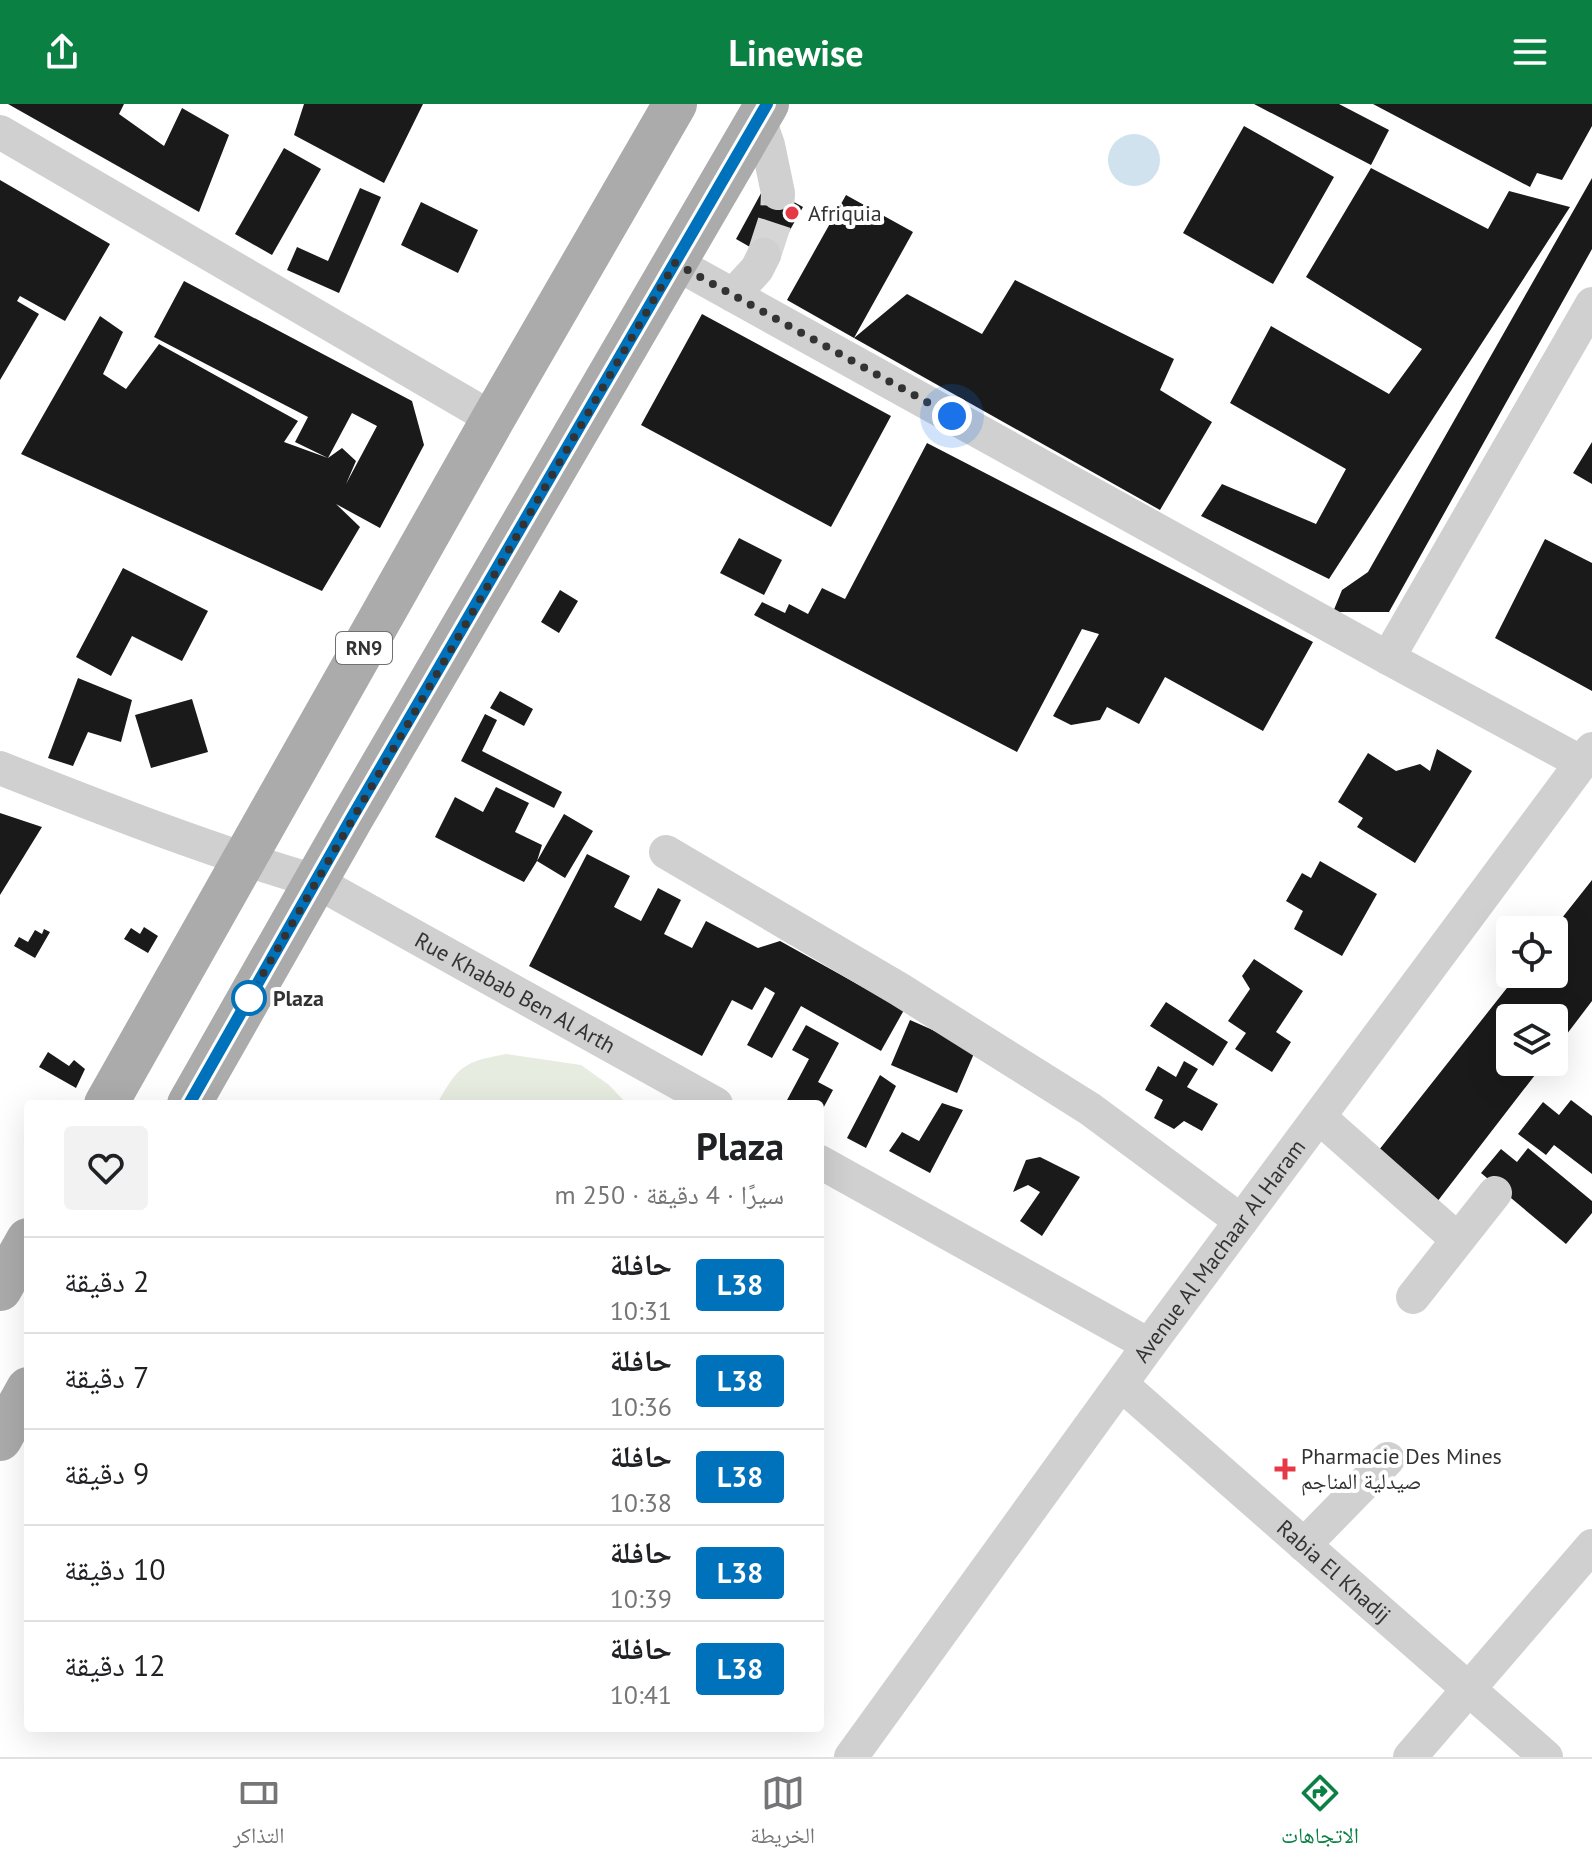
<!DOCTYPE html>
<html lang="ar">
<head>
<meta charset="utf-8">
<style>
	:root { --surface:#fff; --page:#f2f2f2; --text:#202124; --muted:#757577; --line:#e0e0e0; --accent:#0b8043 }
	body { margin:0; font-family:"PT Sans","Noto Naskh Arabic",sans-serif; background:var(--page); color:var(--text); direction:rtl; height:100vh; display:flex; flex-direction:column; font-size:30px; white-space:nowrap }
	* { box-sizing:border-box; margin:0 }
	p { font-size:26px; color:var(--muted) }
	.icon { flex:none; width:44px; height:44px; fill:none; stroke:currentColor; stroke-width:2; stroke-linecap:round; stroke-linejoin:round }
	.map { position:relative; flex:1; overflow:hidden; direction:ltr }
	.side { position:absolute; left:24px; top:996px; width:800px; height:632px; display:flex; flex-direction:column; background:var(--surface); border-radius:8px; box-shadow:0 8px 32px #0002; direction:rtl }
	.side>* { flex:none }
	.badge { padding:0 16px; border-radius:6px; font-size:28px; line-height:52px }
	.controls { position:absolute; left:1496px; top:812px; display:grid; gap:16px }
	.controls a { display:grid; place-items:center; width:72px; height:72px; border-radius:8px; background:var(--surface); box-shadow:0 8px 32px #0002; font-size:40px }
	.you { position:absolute; width:40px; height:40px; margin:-20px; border:6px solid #fff; border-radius:50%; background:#1a73e8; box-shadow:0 0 0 12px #1a73e833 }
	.map>.badge { position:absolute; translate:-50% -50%; box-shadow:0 0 0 4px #fff }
	.round { display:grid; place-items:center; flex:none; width:84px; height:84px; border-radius:8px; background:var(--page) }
	.headline { display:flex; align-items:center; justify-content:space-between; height:136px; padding:0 40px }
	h1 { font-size:38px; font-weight:800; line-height:60px }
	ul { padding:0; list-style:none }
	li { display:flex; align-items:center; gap:24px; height:96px; padding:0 40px; border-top:2px solid var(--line) }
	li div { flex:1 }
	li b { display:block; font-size:30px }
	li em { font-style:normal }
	li .badge { min-width:88px; font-weight:700; text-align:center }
	header { display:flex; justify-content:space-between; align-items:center; height:104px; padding:0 40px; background:var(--accent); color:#fff; font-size:36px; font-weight:800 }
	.dock { display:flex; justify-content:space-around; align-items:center; height:112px; border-top:2px solid var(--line); background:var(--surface); font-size:22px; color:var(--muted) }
	.dock a { display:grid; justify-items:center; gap:4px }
	.dock .active { color:var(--accent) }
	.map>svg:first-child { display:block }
	.green { fill:#e6ecdf }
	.water { fill:#cfe2ee }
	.building { fill:#1a1a1a; fill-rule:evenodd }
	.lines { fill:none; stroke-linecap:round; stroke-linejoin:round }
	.minor-tunnel { stroke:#d6d6d6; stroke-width:34; stroke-dasharray:34 17; stroke-linecap:butt }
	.minor { stroke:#d0d0d0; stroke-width:34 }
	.major { stroke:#ababab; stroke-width:44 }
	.line-casing { stroke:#fff; stroke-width:18 }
	.line { stroke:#0072bc; stroke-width:12 }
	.walk { stroke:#333; stroke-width:8; stroke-dasharray:0 14.4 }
	.poi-dot { fill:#e63946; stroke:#fff; stroke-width:3 }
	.stop-dot { fill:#fff; stroke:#0072bc; stroke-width:4 }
	.labels { text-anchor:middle; stroke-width:8; stroke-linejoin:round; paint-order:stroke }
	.shield { fill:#fff; stroke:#707070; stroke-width:2 }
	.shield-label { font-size:20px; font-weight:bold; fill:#333 }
	.poi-label { font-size:22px; fill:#333; stroke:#fff; text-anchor:start }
	.street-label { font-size:22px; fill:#333; stroke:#fff }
	.stop-label { font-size:22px; font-weight:bold; fill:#333; stroke:#fff; text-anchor:start }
</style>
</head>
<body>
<header><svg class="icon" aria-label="menu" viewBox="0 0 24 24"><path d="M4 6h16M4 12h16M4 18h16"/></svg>Linewise<svg class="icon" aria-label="share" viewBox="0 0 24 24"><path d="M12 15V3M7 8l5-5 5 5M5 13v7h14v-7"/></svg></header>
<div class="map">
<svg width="1592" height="1653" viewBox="0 0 1592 1653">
	<rect width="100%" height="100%" fill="#fff"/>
	<path class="green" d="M506,950L581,961L609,981L627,1000H437C458,962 463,958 506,950Z"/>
	<path class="water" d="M1108 56a26 26 0 1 1 52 0a26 26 0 1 1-52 0Z"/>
	<path class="building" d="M8,0H124L119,10L164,42L182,4L229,31L199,108Z
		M304,0H423L384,79L294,31Z
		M1254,0H1339L1389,26L1371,61Z
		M1373,0H1592V22L1562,76L1537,69L1530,83Z
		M1244,22L1334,73L1273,180L1183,129Z
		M284,44L321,65L272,151L235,130Z
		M1371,64L1488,125L1509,87L1570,103L1329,475L1201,412L1222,380L1316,420L1346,365L1230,299L1271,222L1389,290L1422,245L1306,173Z
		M1592,74V145L1389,508H1333L1342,486L1368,468Z
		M0,76L110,140L65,217L20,192L17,197L39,210L0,276Z
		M765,82L803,103L773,156L736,135Z
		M360,84L381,93L339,189L287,166L297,143L328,157Z
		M846,91L913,128L854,234L787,196Z
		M421,98L478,126L458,169L401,141Z
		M1015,176L1174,255L1160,286L1212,318L1160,406L854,234L907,190L982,230Z
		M184,177L412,297L424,341L380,424L336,400L360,423L322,487L21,350L100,212L123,228L103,270L126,285L159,240L298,317L284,338L328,354L295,338L308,313L154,233ZM352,309L377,322L346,380L356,357L342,344L328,354Z
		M702,210L891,312L831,423L641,321Z
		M1592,338V380L1573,369Z
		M927,339L1313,538L1263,627L1165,573L1139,620L1107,603L1100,616L1071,621L1053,612L1099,530L1082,525L1017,648L754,511L762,498L785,509L789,500L808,510L822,484L845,495Z
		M739,434L782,456L764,491L720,469Z
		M1545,435L1592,459V587L1495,534Z
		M123,464L208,507L182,557L132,532L111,572L76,553Z
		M560,486L578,497L559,529L541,518Z
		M78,574L132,596L121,638L88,628L73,662L48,654Z
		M500,587L533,605L524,622L490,604Z
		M192,595L208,648L151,664L135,611Z
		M485,610L497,616L482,647L562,688L554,704L461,657Z
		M1437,645L1472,667L1415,759L1357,723L1363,714L1338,698L1368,649L1396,667L1420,660L1430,667Z
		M496,683L529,699L515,728L542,741L537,757L524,778L435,733L455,693L483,708Z
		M0,709L42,723L0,791Z
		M564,710L593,727L565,774L537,757Z
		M587,750L630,772L614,803L641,817L658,784L681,796L664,830L692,844L706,817L758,844L780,837L904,906L881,947L801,902L772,954L747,941L775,889L765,883L752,906L732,896L702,952L529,862Z
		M1320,757L1377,790L1342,852L1294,825L1303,807L1286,797L1302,769L1311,774Z
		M1592,776V897L1554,947V914H1510V958H1545L1430,1107L1375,1051L1518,870H1554V824Z
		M144,823L158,832L148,849L124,835L131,824L140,830Z
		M44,825L50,828L35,854L14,842L19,833L28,838L35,826L42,830Z
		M1254,855L1303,887L1276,928L1291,938L1272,968L1235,945L1246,929L1228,917L1250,885L1242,872Z
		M1166,898L1228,938L1213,962L1150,922Z
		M910,916L976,945L957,989L891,961Z
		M806,921L839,939L818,978L833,986L820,1010V1000L786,998L809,955L792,946Z
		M48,948L69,962L74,956L85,965L76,984L39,963Z
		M1184,957L1198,965L1187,983L1218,1000L1202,1027L1184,1017L1174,1025L1154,1014L1163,996L1145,986L1158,962L1176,973Z
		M880,971L896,982L866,1044L847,1034Z
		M1571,996L1592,1012V1070L1554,1041L1546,1051L1518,1030L1543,998L1559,1011Z
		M942,999L963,1006L930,1069L889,1047L902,1028L919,1037Z
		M1528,1044L1592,1097V1109L1566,1140L1481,1069L1501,1045L1517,1058Z
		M1040,1053L1080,1073L1042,1132L1020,1117L1040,1088L1028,1081L1013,1088L1026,1056Z"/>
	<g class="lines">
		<path class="minor-tunnel" d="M764,151L777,111L778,89"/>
		<g class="minor">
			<path d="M759,15L768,41L778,89"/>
			<path d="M0,28L493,315"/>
			<path d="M675,159L1388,554L1582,659"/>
			<path d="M733,191L757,165L764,151"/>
			<path d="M1388,554L1592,200"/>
			<path id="s1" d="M0,664C104,705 208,746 315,777L716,1000"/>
			<path d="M666,748L899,885L1090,1005L1241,1117"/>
			<path d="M1319,1013L1457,1135"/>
			<path d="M820,1058L1149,1241"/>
			<path d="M1413,1193L1495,1089"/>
			<path id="s2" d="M1122,1281L1546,1653"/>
			<path d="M1304,1441L1388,1355"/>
			<path id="s3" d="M851,1653L1149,1241L1592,645"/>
			<path d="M1410,1653L1592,1442"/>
		</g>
		<path class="major" d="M106,1000L493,315L675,0
			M189,1000L351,715L767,0
			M0,1185L28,1136
			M0,1335L28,1285"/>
	</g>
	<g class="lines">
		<g class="line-casing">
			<path id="line" d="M189,1000L351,715L767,0"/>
		</g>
		<use href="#line" class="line"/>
		<path class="walk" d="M249,894L675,159L952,312"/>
	</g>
	<g class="poi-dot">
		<circle cx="792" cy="109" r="8"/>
		<path d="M1281 1353h8v8h8v8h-8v8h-8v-8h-8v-8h8z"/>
	</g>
	<circle class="stop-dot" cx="249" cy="894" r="16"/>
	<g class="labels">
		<rect class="shield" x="336" y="528" width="56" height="32" rx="6"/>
		<g class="shield-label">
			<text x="364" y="551">RN9</text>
		</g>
		<g class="poi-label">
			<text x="808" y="117">Afriquia</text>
			<text x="1301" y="1360">Pharmacie Des Mines<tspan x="1301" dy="25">صيدلية المناجم</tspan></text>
		</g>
		<g class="street-label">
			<text dy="8" stroke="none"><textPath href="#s1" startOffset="564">Rue Khabab Ben Al Arth</textPath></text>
			<text dy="8" stroke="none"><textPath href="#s3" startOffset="626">Avenue Al Machaar Al Haram</textPath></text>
			<text dy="8" stroke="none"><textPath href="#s2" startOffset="282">Rabia El Khadij</textPath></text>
		</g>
		<g class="stop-label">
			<text x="273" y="902">Plaza</text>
		</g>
	</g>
</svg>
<div class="controls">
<a><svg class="icon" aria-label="locate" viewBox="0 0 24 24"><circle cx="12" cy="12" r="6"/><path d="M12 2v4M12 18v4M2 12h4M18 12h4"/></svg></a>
<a><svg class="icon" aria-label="layers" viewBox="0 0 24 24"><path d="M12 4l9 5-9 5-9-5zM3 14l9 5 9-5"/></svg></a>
</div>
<div class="you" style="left:952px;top:312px"></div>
<section class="side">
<div class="headline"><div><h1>Plaza</h1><p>سيرًا · 4 دقيقة · 250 m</p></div><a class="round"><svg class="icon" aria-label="heart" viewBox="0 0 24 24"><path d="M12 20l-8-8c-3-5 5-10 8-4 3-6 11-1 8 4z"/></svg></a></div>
<ul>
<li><span class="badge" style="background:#0072bc;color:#fff">L38</span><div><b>حافلة</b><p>10:31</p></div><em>2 دقيقة</em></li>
<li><span class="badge" style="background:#0072bc;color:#fff">L38</span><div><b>حافلة</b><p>10:36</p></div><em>7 دقيقة</em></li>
<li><span class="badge" style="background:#0072bc;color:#fff">L38</span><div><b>حافلة</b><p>10:38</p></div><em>9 دقيقة</em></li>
<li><span class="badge" style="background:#0072bc;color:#fff">L38</span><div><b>حافلة</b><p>10:39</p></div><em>10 دقيقة</em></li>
<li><span class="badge" style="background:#0072bc;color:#fff">L38</span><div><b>حافلة</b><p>10:41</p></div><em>12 دقيقة</em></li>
</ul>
</section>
</div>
<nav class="dock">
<a class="active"><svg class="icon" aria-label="directions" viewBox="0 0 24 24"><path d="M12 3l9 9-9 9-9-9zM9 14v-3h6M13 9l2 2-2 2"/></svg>الاتجاهات</a>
<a><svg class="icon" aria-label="map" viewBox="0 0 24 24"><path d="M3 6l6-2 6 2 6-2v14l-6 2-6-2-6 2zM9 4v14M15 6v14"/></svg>الخريطة</a>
<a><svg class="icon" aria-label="tickets" viewBox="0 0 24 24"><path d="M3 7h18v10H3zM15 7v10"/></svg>التذاكر</a>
</nav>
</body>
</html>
